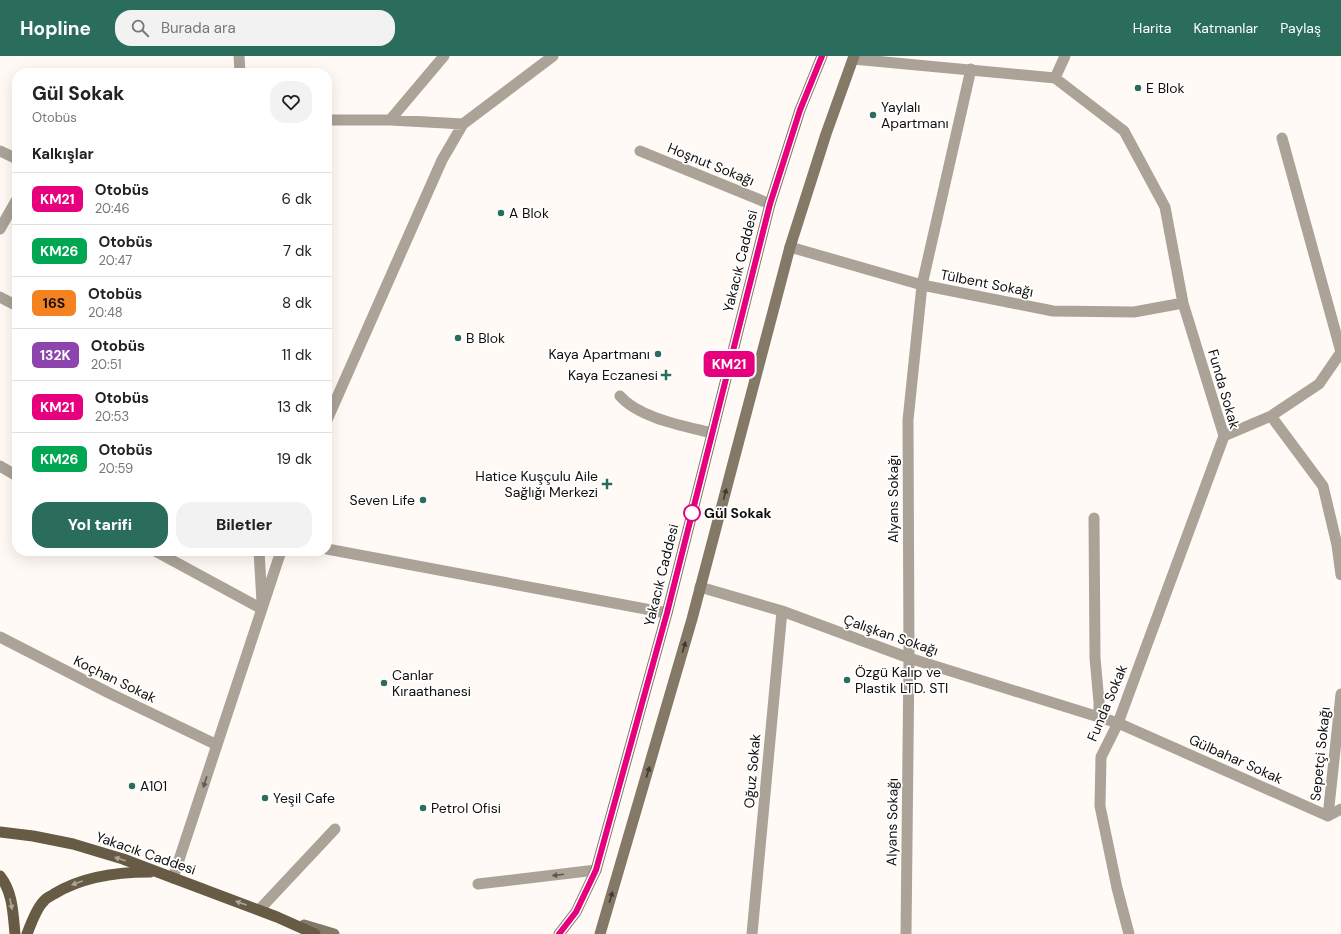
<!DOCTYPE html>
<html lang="tr">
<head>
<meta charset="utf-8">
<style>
	:root { --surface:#fff; --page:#f2f2f2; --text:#222; --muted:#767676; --line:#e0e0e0; --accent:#2a6d5d }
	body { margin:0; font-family:"DM Sans",sans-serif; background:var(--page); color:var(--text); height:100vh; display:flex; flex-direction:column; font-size:15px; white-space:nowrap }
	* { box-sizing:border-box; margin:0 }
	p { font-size:13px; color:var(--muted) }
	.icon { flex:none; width:22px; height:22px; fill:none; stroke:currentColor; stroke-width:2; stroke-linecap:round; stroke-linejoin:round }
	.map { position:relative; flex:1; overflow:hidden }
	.panel { position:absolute; left:12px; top:12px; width:320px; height:488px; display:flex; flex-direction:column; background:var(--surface); border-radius:16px; box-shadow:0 4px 16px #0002 }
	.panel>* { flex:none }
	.badge { padding:0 8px; border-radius:6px; font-size:14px; line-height:26px }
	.map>.badge { position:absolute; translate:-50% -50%; box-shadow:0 0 0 2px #fff }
	h2 { padding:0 20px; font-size:15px; line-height:36px }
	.round { display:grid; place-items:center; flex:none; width:42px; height:42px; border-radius:16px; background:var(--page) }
	.overview { display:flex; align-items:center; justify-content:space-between; height:68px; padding:0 20px }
	h1 { font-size:19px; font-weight:800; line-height:30px }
	.button { display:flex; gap:8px; margin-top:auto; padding:8px 20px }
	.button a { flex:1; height:46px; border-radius:16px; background:var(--accent); color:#fff; font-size:16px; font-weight:800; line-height:46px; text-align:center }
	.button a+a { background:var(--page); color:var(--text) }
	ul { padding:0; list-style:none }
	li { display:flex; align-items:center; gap:12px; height:52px; padding:0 20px; border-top:1px solid var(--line) }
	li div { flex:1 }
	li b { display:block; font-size:15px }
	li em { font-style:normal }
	li .badge { min-width:44px; font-weight:700; text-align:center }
	header { display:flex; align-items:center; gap:24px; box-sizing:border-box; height:56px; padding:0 20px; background:var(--accent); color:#fff }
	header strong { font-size:19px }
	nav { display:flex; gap:22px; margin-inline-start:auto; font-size:14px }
	.search { width:280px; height:36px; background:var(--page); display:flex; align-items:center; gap:10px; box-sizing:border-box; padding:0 14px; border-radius:16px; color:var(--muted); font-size:15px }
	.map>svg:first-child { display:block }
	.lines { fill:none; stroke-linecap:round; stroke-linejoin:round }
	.service { stroke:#aba397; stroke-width:11 }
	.minor { stroke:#aba397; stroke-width:11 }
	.secondary { stroke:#847867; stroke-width:11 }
	.primary { stroke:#685b45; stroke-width:11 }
	.oneway { fill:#3f3930 }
	.oneway2 { fill:#5e5952 }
	.oneway3 { fill:#aca599 }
	.line-casing { stroke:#fff; stroke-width:9 }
	.line { stroke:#e6007e; stroke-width:6 }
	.poi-dot { fill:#2a6d5d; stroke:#fff; stroke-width:1.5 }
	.stop-dot { fill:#fff; stroke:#e6007e; stroke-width:2 }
	.labels { text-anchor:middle; stroke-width:3.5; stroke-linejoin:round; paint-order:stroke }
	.poi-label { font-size:14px; fill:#110f0c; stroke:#fff; text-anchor:start }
	.street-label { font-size:14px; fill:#110f0c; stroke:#fff }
	.stop-label { font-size:14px; font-weight:bold; fill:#110f0c; stroke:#fff; text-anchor:start }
</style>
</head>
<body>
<header>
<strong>Hopline</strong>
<div class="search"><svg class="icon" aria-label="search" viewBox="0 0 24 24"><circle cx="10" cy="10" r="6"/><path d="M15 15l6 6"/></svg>Burada ara</div>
<nav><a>Harita</a><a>Katmanlar</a><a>Paylaş</a></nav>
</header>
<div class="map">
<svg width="1341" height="878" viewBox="0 0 1341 878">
	<rect width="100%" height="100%" fill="#fffaf5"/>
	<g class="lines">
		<path class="service" d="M239,0L240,17
			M620,340C639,362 684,370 712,377
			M1094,462L1095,602L1099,646V661
			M478,828L596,814
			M259,854L335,773"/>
		<path class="minor" d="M853,3L1055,22L1124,75L1165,151L1183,247L1224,380L1118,667L1101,701L1100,750L1117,832L1129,878
			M1055,22L1065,0
			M327,64H390L463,68
			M390,64L444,0
			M1282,82L1341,296
			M0,95L17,103
			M640,95L770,148
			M0,173L17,143
			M790,191L922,229L1053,255L1134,256L1183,247
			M0,241L17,250
			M1271,360L1323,430L1337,489L1341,519
			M327,364L442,104L463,68L553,0
			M1224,380L1271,360L1319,328L1341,296
			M0,410L17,420
			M327,493L667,557
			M155,495L262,553
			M259,495L262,546
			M700,531L782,555L909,602L1118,667L1328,760L1341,753
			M0,581L109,637L217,689
			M1328,760L1341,638
			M173,822L281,495
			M752,878L782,555
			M906,878L909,602L908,364L922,229L971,13"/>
		<path class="secondary" d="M304,869L334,878
			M559,878L576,856L596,814L667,557L770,148L800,54L822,0
			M600,878L692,563L790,191L826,78L854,0"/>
		<path class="primary" d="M0,776L33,780L73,788L123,803L277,861L315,878
			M0,820C13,836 13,858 15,878
			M27,878C30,870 38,850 44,845C46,842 51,840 54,838C83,820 117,816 150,816"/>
	</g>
	<defs><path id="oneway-solid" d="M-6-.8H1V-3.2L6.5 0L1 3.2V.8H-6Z"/></defs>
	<g class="oneway">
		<use href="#oneway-solid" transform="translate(725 438) rotate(-75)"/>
		<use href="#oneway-solid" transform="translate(684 591) rotate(-74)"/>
		<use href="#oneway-solid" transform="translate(648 716) rotate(-73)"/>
		<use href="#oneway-solid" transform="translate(611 841) rotate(-73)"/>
	</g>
	<g class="oneway2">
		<use href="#oneway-solid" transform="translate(205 726) rotate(108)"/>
		<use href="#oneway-solid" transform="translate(558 819) rotate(173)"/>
	</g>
	<g class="oneway3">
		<use href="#oneway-solid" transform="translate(120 803) rotate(-162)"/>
		<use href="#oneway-solid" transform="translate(77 827) rotate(160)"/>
		<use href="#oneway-solid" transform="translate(241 847) rotate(-160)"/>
		<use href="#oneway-solid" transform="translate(11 848) rotate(79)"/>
	</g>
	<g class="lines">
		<g class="line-casing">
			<path id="line" d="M559,878L576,856L596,814L667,557L770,148L800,54L822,0"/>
		</g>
		<use href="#line" class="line"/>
	</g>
	<g class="poi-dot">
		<circle cx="1138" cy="32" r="4"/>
		<circle cx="873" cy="59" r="4"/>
		<circle cx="501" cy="157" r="4"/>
		<circle cx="458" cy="282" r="4"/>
		<circle cx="658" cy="298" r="4"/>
		<path d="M664 313h4v4h4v4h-4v4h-4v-4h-4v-4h4z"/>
		<path d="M605 422h4v4h4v4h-4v4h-4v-4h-4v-4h4z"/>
		<circle cx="423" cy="444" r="4"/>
		<circle cx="847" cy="624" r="4"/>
		<circle cx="384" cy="627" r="4"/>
		<circle cx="132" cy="730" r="4"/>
		<circle cx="265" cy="742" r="4"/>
		<circle cx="423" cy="752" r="4"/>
	</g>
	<circle class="stop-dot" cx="692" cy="457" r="8"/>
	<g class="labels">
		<g class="poi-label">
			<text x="1146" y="37">E Blok</text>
			<text x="881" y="56">Yaylalı<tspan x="881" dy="16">Apartmanı</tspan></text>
			<text x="509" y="162">A Blok</text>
			<text x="466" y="287">B Blok</text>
			<text x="650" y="303" text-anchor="end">Kaya Apartmanı</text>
			<text x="658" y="324" text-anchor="end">Kaya Eczanesi</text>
			<text x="598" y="425" text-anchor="end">Hatice Kuşçulu Aile<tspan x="598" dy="16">Sağlığı Merkezi</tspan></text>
			<text x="415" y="449" text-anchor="end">Seven Life</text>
			<text x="855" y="621">Özgü Kalıp ve<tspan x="855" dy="16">Plastik LTD. STI</tspan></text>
			<text x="392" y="624">Canlar<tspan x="392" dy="16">Kıraathanesi</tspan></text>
			<text x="140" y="735">A101</text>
			<text x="273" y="747">Yeşil Cafe</text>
			<text x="431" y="757">Petrol Ofisi</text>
		</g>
		<g class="street-label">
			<text transform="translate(711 108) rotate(22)" y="5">Hoşnut Sokağı</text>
			<text transform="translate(740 205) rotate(-76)" y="5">Yakacık Caddesi</text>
			<text transform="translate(987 227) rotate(11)" y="5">Tülbent Sokağı</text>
			<text transform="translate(1224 333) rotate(74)" y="5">Funda Sokak</text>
			<text transform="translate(893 443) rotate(-90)" y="5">Alyans Sokağı</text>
			<text transform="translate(661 519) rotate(-76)" y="5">Yakacık Caddesi</text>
			<text transform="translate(891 579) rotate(19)" y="5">Çalışkan Sokağı</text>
			<text transform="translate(115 623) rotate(26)" y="5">Koçhan Sokak</text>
			<text transform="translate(1107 647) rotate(-67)" y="5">Funda Sokak</text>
			<text transform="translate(1320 698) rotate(-84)" y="5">Sepetçi Sokağı</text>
			<text transform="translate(1236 703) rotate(24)" y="5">Gülbahar Sokak</text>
			<text transform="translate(752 715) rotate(-85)" y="5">Oğuz Sokak</text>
			<text transform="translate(892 766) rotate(-89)" y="5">Alyans Sokağı</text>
			<text transform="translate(146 797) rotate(19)" y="5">Yakacık Caddesi</text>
		</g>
		<g class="stop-label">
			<text x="704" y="462">Gül Sokak</text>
		</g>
	</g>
</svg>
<b class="badge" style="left:729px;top:308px;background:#e6007e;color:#fff">KM21</b>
<section class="panel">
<div class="overview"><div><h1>Gül Sokak</h1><p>Otobüs</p></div><a class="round"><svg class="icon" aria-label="heart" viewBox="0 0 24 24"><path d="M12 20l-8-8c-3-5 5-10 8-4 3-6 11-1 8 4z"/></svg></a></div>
<h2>Kalkışlar</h2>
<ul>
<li><span class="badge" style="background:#e6007e;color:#fff">KM21</span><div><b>Otobüs</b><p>20:46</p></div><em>6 dk</em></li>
<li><span class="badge" style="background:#00a651;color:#fff">KM26</span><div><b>Otobüs</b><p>20:47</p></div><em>7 dk</em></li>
<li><span class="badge" style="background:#f58220;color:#111">16S</span><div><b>Otobüs</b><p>20:48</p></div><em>8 dk</em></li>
<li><span class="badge" style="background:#8e44ad;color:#fff">132K</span><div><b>Otobüs</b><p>20:51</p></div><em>11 dk</em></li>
<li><span class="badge" style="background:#e6007e;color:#fff">KM21</span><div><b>Otobüs</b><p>20:53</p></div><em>13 dk</em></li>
<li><span class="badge" style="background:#00a651;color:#fff">KM26</span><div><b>Otobüs</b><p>20:59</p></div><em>19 dk</em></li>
</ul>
<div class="button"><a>Yol tarifi</a><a>Biletler</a></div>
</section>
</div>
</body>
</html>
